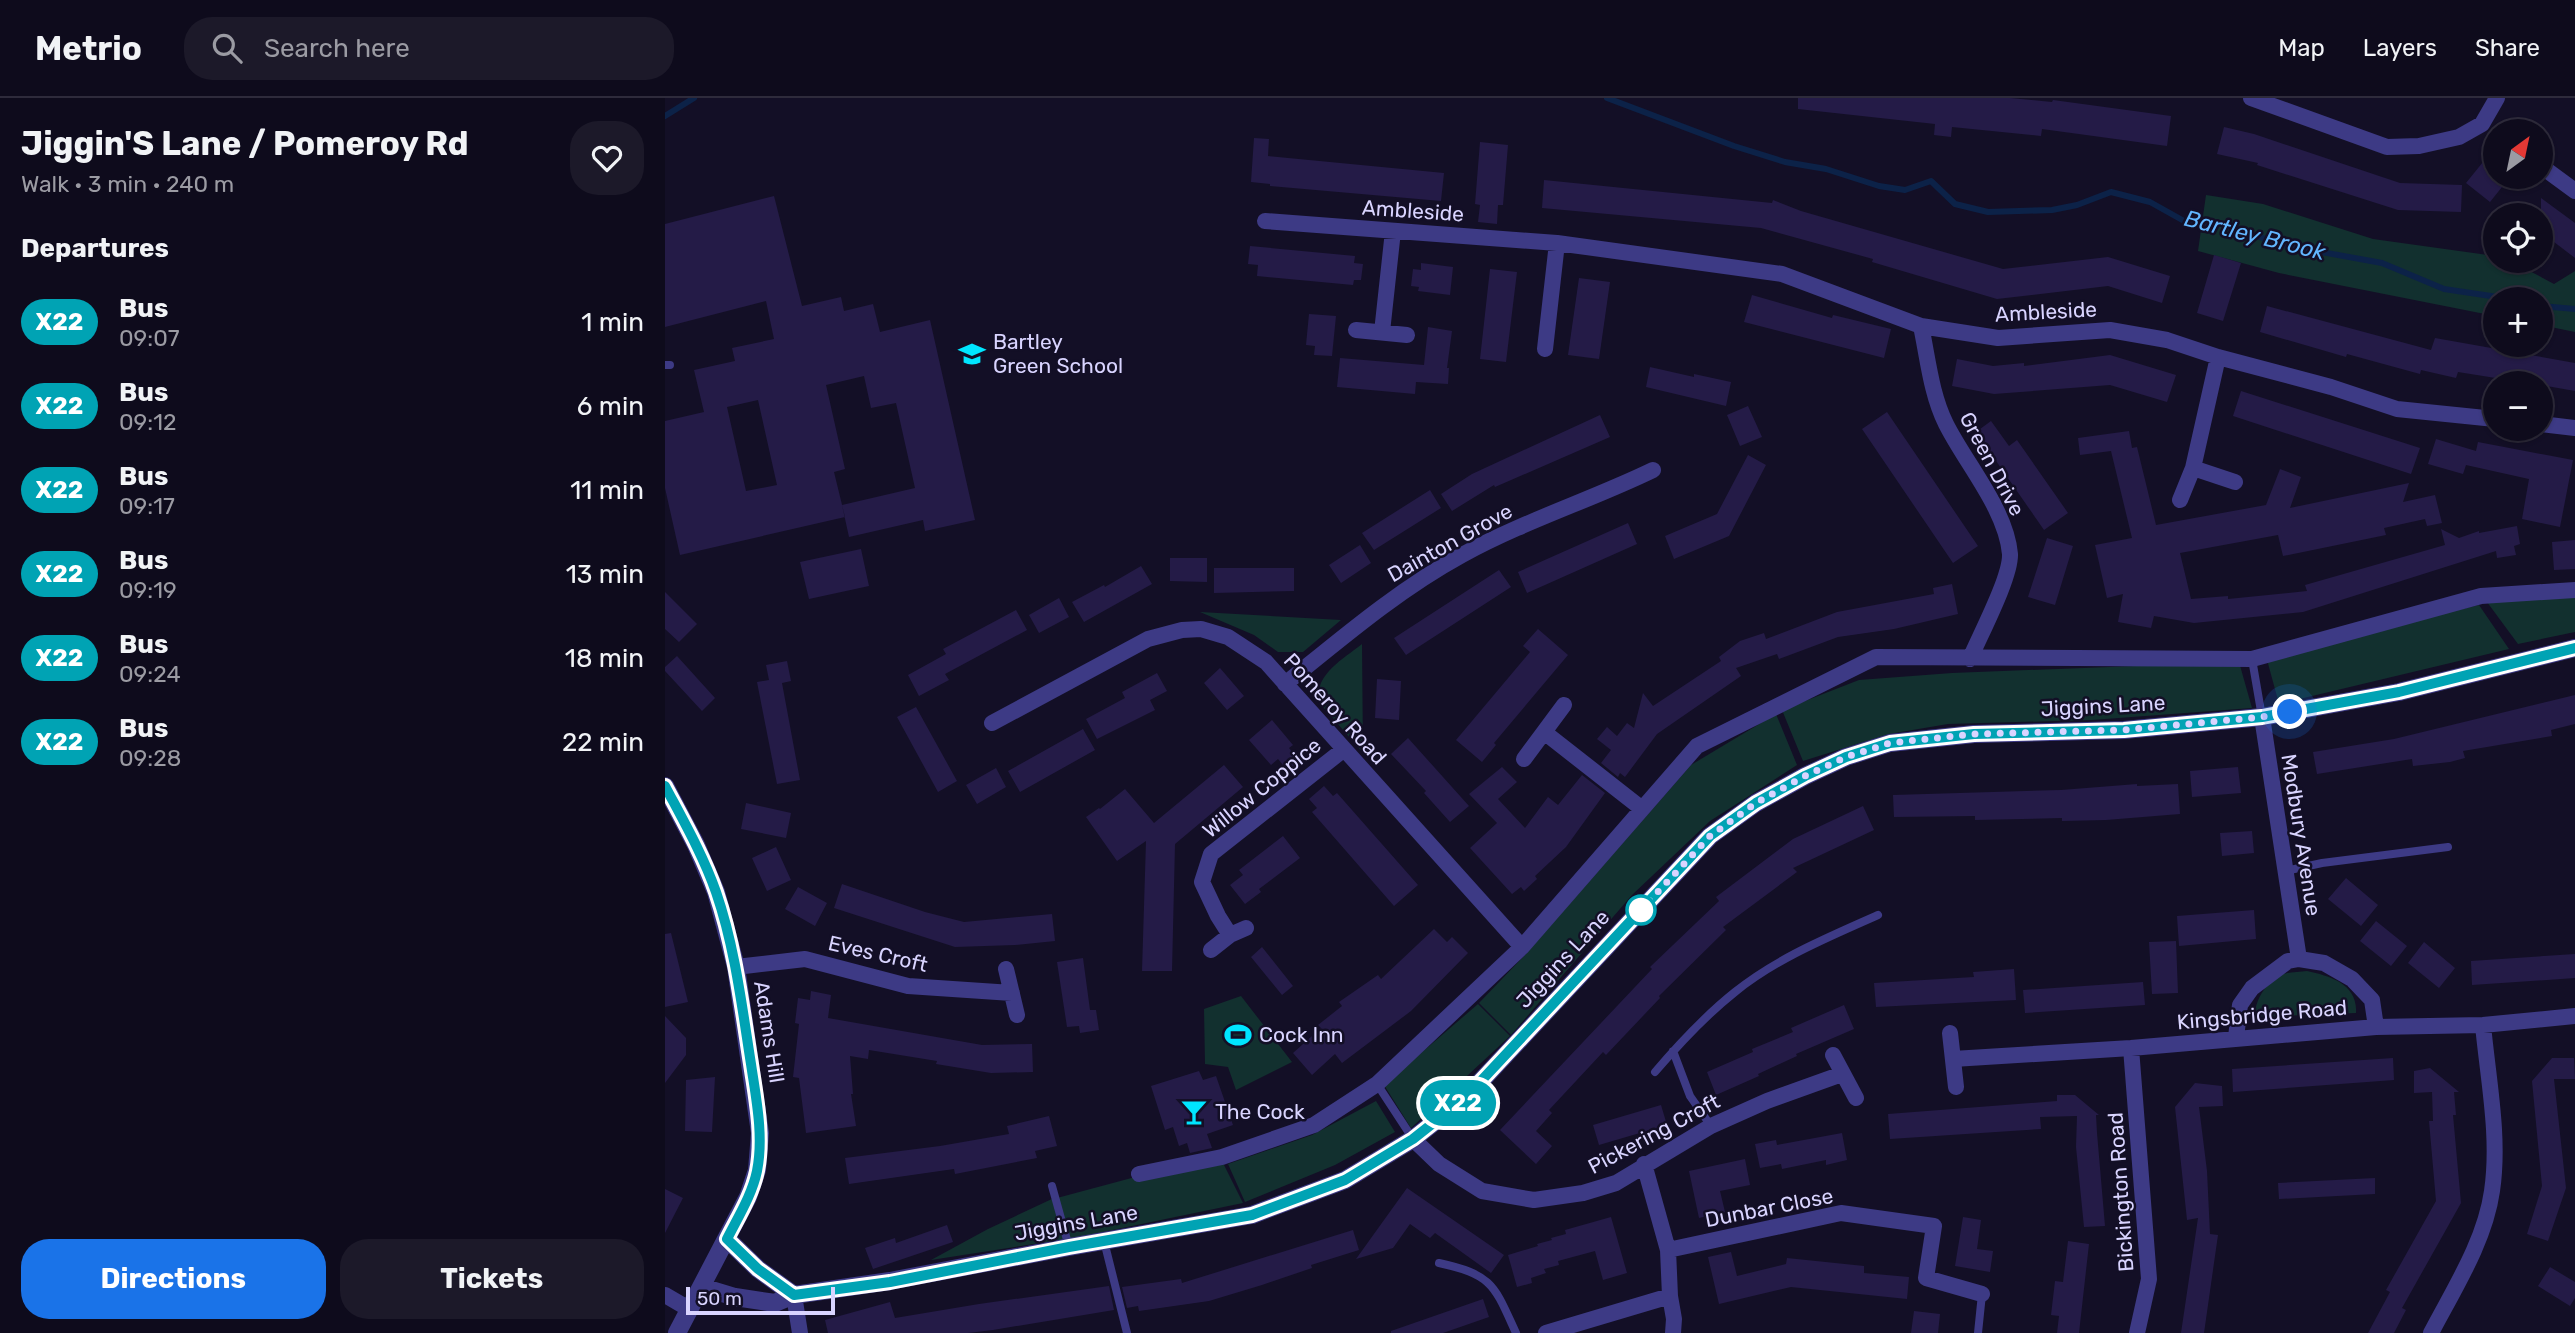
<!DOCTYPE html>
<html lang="en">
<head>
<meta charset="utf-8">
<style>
	:root { --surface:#0e0b1c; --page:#1c1929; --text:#f1f3f6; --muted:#9b9ba3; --line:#2e2b3b; --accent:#1a73e8 }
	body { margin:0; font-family:Rubik,sans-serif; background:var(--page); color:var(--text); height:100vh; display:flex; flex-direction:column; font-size:26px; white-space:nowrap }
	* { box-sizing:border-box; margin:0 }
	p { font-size:23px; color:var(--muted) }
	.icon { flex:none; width:38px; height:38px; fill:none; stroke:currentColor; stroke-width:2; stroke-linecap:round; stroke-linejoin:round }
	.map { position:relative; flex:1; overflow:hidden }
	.side { display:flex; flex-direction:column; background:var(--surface); width:665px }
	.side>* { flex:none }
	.badge { padding:0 14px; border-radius:23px; font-size:24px; line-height:46px }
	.needle { width:46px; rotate:33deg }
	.controls { position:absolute; left:1818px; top:21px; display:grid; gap:14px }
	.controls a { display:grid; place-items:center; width:70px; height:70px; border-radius:50%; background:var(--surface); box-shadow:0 2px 5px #0004,0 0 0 2px var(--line); font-size:35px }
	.scale { position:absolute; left:21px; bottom:18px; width:149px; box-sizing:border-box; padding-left:7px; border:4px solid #d9d4ff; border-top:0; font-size:19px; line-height:24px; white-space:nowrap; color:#d9d4ff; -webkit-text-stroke:5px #130f26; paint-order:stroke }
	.you { position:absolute; width:35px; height:35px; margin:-18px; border:5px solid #fff; border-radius:50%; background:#1a73e8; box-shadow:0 0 0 10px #1a73e833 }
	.map>.badge { position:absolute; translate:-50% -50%; box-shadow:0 0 0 4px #fff }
	h2 { padding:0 21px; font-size:26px; line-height:63px }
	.round { display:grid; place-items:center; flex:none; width:74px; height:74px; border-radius:28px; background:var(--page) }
	.overview { display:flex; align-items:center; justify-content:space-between; height:119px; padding:0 21px }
	h1 { font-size:33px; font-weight:700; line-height:52px }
	.button { display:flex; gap:14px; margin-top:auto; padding:14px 21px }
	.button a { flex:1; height:80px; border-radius:28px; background:var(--accent); color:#fff; font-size:28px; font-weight:700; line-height:80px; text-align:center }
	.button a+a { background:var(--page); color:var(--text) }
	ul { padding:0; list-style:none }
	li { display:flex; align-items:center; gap:21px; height:84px; padding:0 21px }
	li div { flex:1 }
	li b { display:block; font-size:26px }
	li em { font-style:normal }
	li .badge { min-width:77px; font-weight:700; text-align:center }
	header { display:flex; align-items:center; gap:42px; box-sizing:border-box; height:98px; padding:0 35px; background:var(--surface); border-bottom:2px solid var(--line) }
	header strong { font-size:33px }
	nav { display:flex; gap:38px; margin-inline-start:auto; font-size:24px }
	.search { width:490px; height:63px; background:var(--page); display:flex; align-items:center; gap:18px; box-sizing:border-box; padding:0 24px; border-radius:28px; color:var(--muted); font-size:26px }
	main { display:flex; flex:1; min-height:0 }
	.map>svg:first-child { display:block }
	.green { fill:#12302f }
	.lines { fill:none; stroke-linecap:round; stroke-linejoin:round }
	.stream { stroke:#0c2248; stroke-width:6 }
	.building { fill:#241b47; fill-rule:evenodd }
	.service { stroke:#3d3a85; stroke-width:8 }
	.minor { stroke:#3d3a85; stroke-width:16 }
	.tertiary { stroke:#3d3a85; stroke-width:18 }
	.line-casing { stroke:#fff; stroke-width:16 }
	.line { stroke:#00a3b4; stroke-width:10 }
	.walk { stroke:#d9d4ff; stroke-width:7; stroke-dasharray:0 12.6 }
	.stop-dot { fill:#fff; stroke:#00a3b4; stroke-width:3.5 }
	.labels { text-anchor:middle; stroke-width:5; stroke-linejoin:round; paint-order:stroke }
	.street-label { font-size:21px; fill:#d9d4ff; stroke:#130f26 }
	.poi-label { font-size:21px; fill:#d9d4ff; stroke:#130f26; text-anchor:start }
	.water-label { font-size:23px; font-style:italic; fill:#62b6ff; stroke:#130f26 }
</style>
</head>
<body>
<header>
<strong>Metrio</strong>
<div class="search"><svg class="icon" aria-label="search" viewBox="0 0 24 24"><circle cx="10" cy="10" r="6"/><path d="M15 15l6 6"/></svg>Search here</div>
<nav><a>Map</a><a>Layers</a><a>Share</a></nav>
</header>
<main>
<section class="side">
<div class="overview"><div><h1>Jiggin'S Lane / Pomeroy Rd</h1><p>Walk · 3 min · 240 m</p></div><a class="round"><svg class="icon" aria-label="heart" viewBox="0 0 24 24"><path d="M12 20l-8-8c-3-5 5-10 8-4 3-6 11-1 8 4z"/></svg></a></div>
<h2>Departures</h2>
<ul>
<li><span class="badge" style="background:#00a3b4;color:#fff">X22</span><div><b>Bus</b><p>09:07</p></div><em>1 min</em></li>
<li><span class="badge" style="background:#00a3b4;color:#fff">X22</span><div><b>Bus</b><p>09:12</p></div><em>6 min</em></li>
<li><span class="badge" style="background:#00a3b4;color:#fff">X22</span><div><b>Bus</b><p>09:17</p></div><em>11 min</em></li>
<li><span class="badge" style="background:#00a3b4;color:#fff">X22</span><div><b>Bus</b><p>09:19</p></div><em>13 min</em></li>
<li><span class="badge" style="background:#00a3b4;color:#fff">X22</span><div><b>Bus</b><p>09:24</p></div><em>18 min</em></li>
<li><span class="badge" style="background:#00a3b4;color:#fff">X22</span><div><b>Bus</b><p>09:28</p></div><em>22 min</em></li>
</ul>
<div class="button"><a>Directions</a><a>Tickets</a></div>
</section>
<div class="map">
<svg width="1910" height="1235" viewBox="0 0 1910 1235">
	<rect width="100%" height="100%" fill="#130f26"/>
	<path class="green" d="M1541,97L1598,106L1708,141L1830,158V163H1846L1889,186L1910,173V234L1876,227V201H1830V218L1614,175L1533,153Z
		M1910,497V534L1853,546L1822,504Z
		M1814,507L1844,551L1614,606L1601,558Z
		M535,514L676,522L638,554H613L589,537Z
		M697,546L698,655L652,602C653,574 677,562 697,546Z
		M1574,564L1587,610L1427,622L1283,626L1224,636L1138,663L1117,612L1194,582L1287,575Z
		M1111,616L1132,667L1045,723L967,797L846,937L814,905L860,857L1026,667Z
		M1642,873C1665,878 1693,886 1691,915L1590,919C1589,903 1602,882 1618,876C1625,874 1635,874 1642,873Z
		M576,898L627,964L571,992L563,969L540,966L539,911Z
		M813,906L845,938L746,1030L719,987Z
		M711,1003L730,1034L670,1067L580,1104L563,1066L647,1037Z
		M556,1061L578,1105L404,1141L392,1100L474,1078Z
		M389,1100L401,1141L266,1162L323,1131Z"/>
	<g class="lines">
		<path class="stream" d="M942,0L1069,48L1120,64L1161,71L1214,88L1240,92L1266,83L1290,106L1323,114L1387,112L1412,107L1446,94L1485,104L1519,123L1537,127L1551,124L1618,147L1717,165L1779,191L1846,201
			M0,18L29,0
			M1876,208L1910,211"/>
	</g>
	<path class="building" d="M1133,0H1345L1387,4L1388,2L1506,18L1502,48L1377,31L1376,38L1287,29L1286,39L1269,37L1270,26L1133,11Z
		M1559,29L1589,36L1735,85L1797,87L1796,114L1733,112L1592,67L1593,65L1552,56Z
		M589,40L604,41L603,58L779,75L776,103L605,88V86L586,84Z
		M815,44L843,47L838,107H833L832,126L813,124L815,107L810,106Z
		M1822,59L1830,66V79H1845L1825,104L1801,85Z
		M879,82L1107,105L1108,102L1136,113L1338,171L1443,159L1505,178L1497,205L1443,188L1332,201L1207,164L1208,161L1096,130L877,110Z
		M109,98L137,208L176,199L179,213L208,206L215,234L265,222L310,422L260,433L258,422L184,439L177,407L250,390L231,305L206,310L199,278L161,287L180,371L169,374L180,419L15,457L0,390V323L39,314L29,272L70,263L67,250L109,241L101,203L0,229V126ZM93,302L112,387L81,393L62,309Z
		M1876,100L1910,125V160L1876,134Z
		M585,148L690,158L689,165L698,166L696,182H689L688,187L592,178L593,167L583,166Z
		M1549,157L1576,165L1558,223L1532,215Z
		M756,165L788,169L785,197L753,193L754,189L746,188L748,171L756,172Z
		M825,171L852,174L841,264L815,261Z
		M914,180L945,184L934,261L903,257Z
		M1087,197L1167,220L1168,217L1226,231L1219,260L1079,224Z
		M1602,208L1766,252L1770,240L1910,265V293L1876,287V285H1862L1793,274L1791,280L1756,272L1755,276L1682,256L1681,259L1595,234Z
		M644,216L671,218L667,258L649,257L650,248L641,247Z
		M763,229L787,233L782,270H784L783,286L751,284L750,296L672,289L675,260L759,267Z
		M1445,257L1511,277L1502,304L1445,287L1329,296L1287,288L1292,261L1328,268L1359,265V268Z
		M985,269L1029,279V276L1066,284L1061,308L981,289Z
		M1576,293L1755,350L1746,376L1568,318Z
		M1083,308L1097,339L1075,348L1062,317Z
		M1222,314L1313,448L1288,465L1197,331Z
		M935,317L945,339L830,389L829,387L787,413L776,396L807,376Z
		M1326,323L1344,348L1352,342L1403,415L1379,432L1311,334Z
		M1464,333L1467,350L1472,349L1491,427L1601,407L1615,371L1636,379L1625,410L1744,385L1738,404L1770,397L1777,425L1762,428L1760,421L1719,430L1721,437L1618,458L1613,437L1515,455L1526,501L1563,498V501L1642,493L1640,487L1780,447L1776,431L1794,440L1814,433V435L1852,428L1855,446L1849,448L1851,457L1832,460L1831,453L1638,514L1529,525L1489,518L1486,530L1453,524L1458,496L1442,500L1430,447L1467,440L1446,353L1415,357L1413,340Z
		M1771,341L1811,353L1813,344L1908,362L1895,429L1857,421L1864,381L1801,367L1798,376L1763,366Z
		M1083,357L1101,367L1064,438L1009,461L1000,438L1052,416Z
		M765,392L776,410L709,452L697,435Z
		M963,425L972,446L862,495L853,474Z
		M1382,440L1408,448L1390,507L1363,499Z
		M1910,442V471L1889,472L1887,444Z
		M695,447L706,465L676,485L664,467Z
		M196,451L204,488L144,501L135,464Z
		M505,460H542V484L505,483Z
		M476,468L487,486L419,524L407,504L439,487L440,489Z
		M549,470H629V493L549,495Z
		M834,472L846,489L741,557L729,540Z
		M1287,486L1293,516L1229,531L1173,539L1114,561L1112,556L1071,570L1076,578L992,636L960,679L955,675L953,679L936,665L946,652L932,641L942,629L952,638L962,625L969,630L978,595L988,608L1056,563L1054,559L1075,543L1099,535L1101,541L1172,514L1269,496L1268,490Z
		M0,494L32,526L14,544L0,531Z
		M394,500L404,519L374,535L364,517Z
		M351,512L362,532L280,576L284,582L254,598L243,577L281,556L278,551Z
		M873,531L903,557L829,645L831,647L817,664L791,642L865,554L858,548Z
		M12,558L50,600L37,613L0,573V569Z
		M122,563L126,583L117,585L135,682L112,686L92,584L104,582L101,567Z
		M555,570L579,598L562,612L539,585Z
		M492,575L502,593L485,602L490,612L432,641L421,621L460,600L457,594Z
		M712,581L736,583L734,622L710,620Z
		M1910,597V626L1886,632L1887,638L1798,653L1800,660L1785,664L1748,668L1747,661L1652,676L1648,654L1729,641Z
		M251,609L292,683L273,694L232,619Z
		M607,622L628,647L624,650L635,663L623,673L613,661L606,667L584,642Z
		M418,631L430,652L355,694L343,673Z
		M743,640L804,708L785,724L759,695L761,693L726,656Z
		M559,667L578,689L510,746L507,873H477L481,743L452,763L421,719L434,710L435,711L460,691L489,725Z
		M837,669L852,684L833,701L860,730L883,699L893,707L917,677L940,695L901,749L870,778L872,781L859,793L856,789L847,796L805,750L832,725L804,696Z
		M1573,669L1576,695L1527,699L1525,673Z
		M331,670L341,689L312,706L301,687Z
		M1472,686V688L1513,686L1515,716L1441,722L1397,723V720L1310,722V718L1229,719L1228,697L1396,692Z
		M659,688L668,698L672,695L753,787L729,808L647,714L652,710L644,701Z
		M81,705L126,715L121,740L76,731Z
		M1198,708L1209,732L1128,770L1132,774L1058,829L1061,832L994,898L995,900L941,957L938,954L884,1012L887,1015L871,1033L887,1048L871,1066L835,1032L987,871L985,869L1054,803L1051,799L1128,741Z
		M1587,733L1589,755L1557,758L1555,735Z
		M618,738L635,760L594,791L596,794L580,806L565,787L578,777L574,772Z
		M111,749L126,782L102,793L87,760Z
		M1681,780L1713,807L1696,828L1663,801Z
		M177,786L260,814L299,824L387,816L390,843L350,847L290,849L169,810Z
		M133,789L162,805L150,828L120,811Z
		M1589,812L1591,841L1514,848L1512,818Z
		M1711,823L1742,848L1726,868L1695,843Z
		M769,831L782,844L787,839L803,855L746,913L677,965L670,956L647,977L628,955L656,930L653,927L677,908L674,904L713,877L716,881Z
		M6,835L23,904L0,909V836Z
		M1511,843L1513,895L1487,896L1484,844Z
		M1759,844L1790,870L1774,890L1743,865Z
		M597,849L628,888L617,897L586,859Z
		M1910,856V880L1807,887L1806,863Z
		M418,860L425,912H431L434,932L415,935L414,928L402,929L392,864Z
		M1349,871L1351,902L1211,909L1209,885L1309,879L1308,874Z
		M1478,884L1480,907L1360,915L1358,892Z
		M146,893L166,897L163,920L317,947L367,946L368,974L326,975L271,966L272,963L204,952L203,961L185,958L188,996H186L191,1028L141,1035L134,980L128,979L134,926L130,925L133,900L145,902Z
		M1179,907L1189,931L1131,956L1132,958L1093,976L1094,978L1051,997L1042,974L1088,954L1087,951L1128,934L1126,930Z
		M0,918L21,940V957L0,985Z
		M1728,960L1729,982L1568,994L1567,971Z
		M1887,960H1909L1910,981H1889L1901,1090L1883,1143L1862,1136L1877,1088L1867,983Z
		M1765,970L1794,994H1789L1791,1017H1788L1796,1105L1737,1210L1741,1212L1729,1235H1703L1725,1194L1721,1192L1771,1103L1764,1023H1768L1767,994L1749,995V973Z
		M534,973L538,982L551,978L568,1027L542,1036L547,1050L525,1055L522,1045L514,1048L508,1029L500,1032L486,988Z
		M50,979L47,1034L20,1033L21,982Z
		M1530,985L1557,988L1558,1008L1534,1009L1542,1073L1545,1136L1553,1137L1539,1235H1516L1533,1120L1522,1122L1510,1009Z
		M1392,997H1410L1434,1017H1431L1432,1035L1440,1128L1419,1129L1411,1049L1412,1018L1375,1019L1376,1031L1225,1041L1223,1016L1392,1003Z
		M996,1007L1002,1027L934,1047L928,1027Z
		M384,1018L392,1048L370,1053L372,1060L290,1076L289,1071L184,1086L180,1060L275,1048L344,1036L342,1028Z
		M1177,1035L1182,1062L1161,1067V1062L1117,1071L1116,1066L1095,1070L1090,1046L1111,1042L1112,1047Z
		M1080,1061L1085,1087L1055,1093L1060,1114L1034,1120L1024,1073Z
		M1710,1080V1096L1614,1101L1613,1085Z
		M742,1090L839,1157L826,1175L770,1135L765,1140L745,1126L728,1150L691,1161Z
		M0,1091L18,1100L0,1135Z
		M946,1119L962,1175L938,1182L930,1153L893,1163L894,1167L879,1171L881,1175L866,1180L867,1185L852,1189L843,1157L873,1148L872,1146L887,1142L886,1140L901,1136L900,1132Z
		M1298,1119L1316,1122L1312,1151L1328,1153L1325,1174L1290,1168Z
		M282,1127L288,1144L208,1171L200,1150L230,1140L231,1145Z
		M688,1132L694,1152L646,1167L647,1170L597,1187L544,1203L474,1213L473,1208L462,1210L457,1189L516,1181L517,1185Z
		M1403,1143L1424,1146L1414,1235H1392L1394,1218L1386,1217L1390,1183L1398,1184Z
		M1066,1154L1072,1178L1121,1166L1122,1160L1199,1168V1175L1244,1179L1242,1201L1126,1189L1054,1206L1043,1159Z
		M1885,1169L1910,1184V1200L1905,1208L1873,1188Z
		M444,1188L449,1212L328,1232L303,1235H163L160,1222L225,1204L230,1220L314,1206Z
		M818,1201L824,1219L778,1235H726V1233Z
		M1249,1213L1275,1216L1273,1235H1246Z"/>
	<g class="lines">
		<path class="service" d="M0,267H5
			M1587,561L1597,619
			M1620,773L1657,765L1783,749
			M1008,953L1025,998L1046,1028
			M990,974C1014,946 1041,917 1070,894C1112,860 1164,839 1213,817
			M712,986L748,1041
			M387,1088L404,1149
			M439,1143L462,1235
			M774,1165C828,1177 829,1187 851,1235
			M1313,1235L1317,1196"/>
		<path class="minor" d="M1586,0L1722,49L1754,48L1794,39L1817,26L1832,0
			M1876,68L1910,93
			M600,123L892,145L1117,176L1256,228L1333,240L1445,232L1502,242L1553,259L1666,289L1732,311L1830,321
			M1256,228C1263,261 1266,296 1281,326C1301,366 1341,411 1345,456C1346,479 1315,537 1305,561
			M691,232L742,237
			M717,234L728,133
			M880,251L892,145
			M1876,326L1910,330
			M1528,370L1570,384
			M1515,402L1528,370L1553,259
			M620,586C677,540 733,492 797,457C859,423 926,402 988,372
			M899,607L879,634L976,710
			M1597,619L1634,861
			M327,625L483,541L517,532L536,531L563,539L601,564L857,849
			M859,661L879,634
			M565,837L553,818L537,784L546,756L678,652
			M546,852L565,837L581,830
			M71,869L140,861L243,888L347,895
			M341,871L352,917
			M1285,935L1291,989
			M1571,939L1575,907L1587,890L1623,863L1634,861L1659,865L1687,881L1707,902L1711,929
			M1466,950L1484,1181L1472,1235
			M1168,957L1191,1000
			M1288,961L1466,950L1711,929L1818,927L1910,918
			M748,1041L774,1066L817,1093L869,1102L918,1095L951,1085L1046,1028L1102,1003L1177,976
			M979,1066L1003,1152L1005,1198L1009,1221L1008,1235
			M474,1076L557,1059L649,1027L712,986L857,849L1032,648L1211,559L1587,561L1816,498L1910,492
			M1003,1152L1176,1115L1269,1128L1261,1180L1317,1196
			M0,1197L24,1211
			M129,1197L135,1235
			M881,1235L1005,1198
			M1766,1235C1789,1191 1820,1143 1827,1093C1835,1039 1823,981 1818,927"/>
		<path class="tertiary" d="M0,688L31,747L51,794L71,869L95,1035L92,1072L83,1099L12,1235
			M62,1141L93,1171L129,1197
			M37,1189L70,1199L110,1205L129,1197L225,1183L404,1149L587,1117L680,1082L748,1041L801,999L1045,738L1091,705L1140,678L1181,659L1225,645L1309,636L1459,632L1597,619L1734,594L1910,550"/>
	</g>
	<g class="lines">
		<g class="line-casing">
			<path id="line" d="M0,688C18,722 38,757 51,794C70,849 77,909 86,966C91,1000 99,1038 92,1073C87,1097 73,1119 62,1141L93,1171L129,1197L225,1184L404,1149L587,1117L680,1082L748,1041L801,999L1045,738L1091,705L1140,678L1181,659L1225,645L1309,636L1459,632L1597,619L1734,594L1910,550"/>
		</g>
		<use href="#line" class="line"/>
		<path class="walk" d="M976,812L1045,738L1091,705L1140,678L1181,659L1225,645L1309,636L1459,632L1597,619L1625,614"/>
	</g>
	<defs>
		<g id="school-bare" transform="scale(2.1)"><path d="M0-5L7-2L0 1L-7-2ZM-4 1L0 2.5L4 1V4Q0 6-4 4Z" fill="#00e5ff" stroke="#130f26" stroke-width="2.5" paint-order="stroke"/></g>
		<g id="stadium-bare" transform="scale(2.1)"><path d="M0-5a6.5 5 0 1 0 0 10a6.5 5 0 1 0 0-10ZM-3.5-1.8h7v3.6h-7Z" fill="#00e5ff" stroke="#130f26" stroke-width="2.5" paint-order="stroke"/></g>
		<g id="bar-bare" transform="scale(2.1)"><path d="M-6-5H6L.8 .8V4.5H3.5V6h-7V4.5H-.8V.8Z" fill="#00e5ff" stroke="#130f26" stroke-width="2.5" paint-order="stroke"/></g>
	</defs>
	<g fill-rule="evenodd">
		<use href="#school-bare" x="307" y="256"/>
		<use href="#stadium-bare" x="573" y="937"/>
		<use href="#bar-bare" x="529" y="1014"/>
	</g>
	<circle class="stop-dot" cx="976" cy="812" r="14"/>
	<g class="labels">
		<g class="street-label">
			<text transform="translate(748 113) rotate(4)" y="7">Ambleside</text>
			<text transform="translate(1381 214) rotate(-3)" y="7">Ambleside</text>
			<text transform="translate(1327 366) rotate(62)" y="7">Green Drive</text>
			<text transform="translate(785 445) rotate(-29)" y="7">Dainton Grove</text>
			<text transform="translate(1438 608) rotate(-3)" y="7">Jiggins Lane</text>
			<text transform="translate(670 611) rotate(48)" y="7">Pomeroy Road</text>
			<text transform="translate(597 690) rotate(-39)" y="7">Willow Coppice</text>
			<text transform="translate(1636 737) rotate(81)" y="7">Modbury Avenue</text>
			<text transform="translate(213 856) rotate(13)" y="7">Eves Croft</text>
			<text transform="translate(898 861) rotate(-47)" y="7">Jiggins Lane</text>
			<text transform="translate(1597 917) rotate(-5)" y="7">Kingsbridge Road</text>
			<text transform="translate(104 934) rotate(81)" y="7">Adams Hill</text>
			<text transform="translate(989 1036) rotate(-28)" y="7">Pickering Croft</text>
			<text transform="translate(1456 1094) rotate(-94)" y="7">Bickington Road</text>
			<text transform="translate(1104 1110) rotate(-11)" y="7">Dunbar Close</text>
			<text transform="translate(411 1125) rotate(-10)" y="7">Jiggins Lane</text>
		</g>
		<g class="poi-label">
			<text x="328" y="251">Bartley<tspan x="328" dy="24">Green School</tspan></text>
			<text x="594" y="944">Cock Inn</text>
			<text x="550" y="1021">The Cock</text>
		</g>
		<g class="water-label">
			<text transform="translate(1590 137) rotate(14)" y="8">Bartley Brook</text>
		</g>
	</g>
</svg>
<div class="controls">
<a><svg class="needle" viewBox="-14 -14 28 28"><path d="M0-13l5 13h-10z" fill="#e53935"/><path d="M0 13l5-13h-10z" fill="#9b9ba3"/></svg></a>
<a><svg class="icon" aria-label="locate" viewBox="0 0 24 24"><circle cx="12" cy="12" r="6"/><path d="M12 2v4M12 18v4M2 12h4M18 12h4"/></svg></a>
<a>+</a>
<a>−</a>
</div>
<div class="scale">50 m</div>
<div class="you" style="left:1625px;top:614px"></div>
<b class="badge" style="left:793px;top:1005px;background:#00a3b4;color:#fff">X22</b>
</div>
</main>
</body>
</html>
